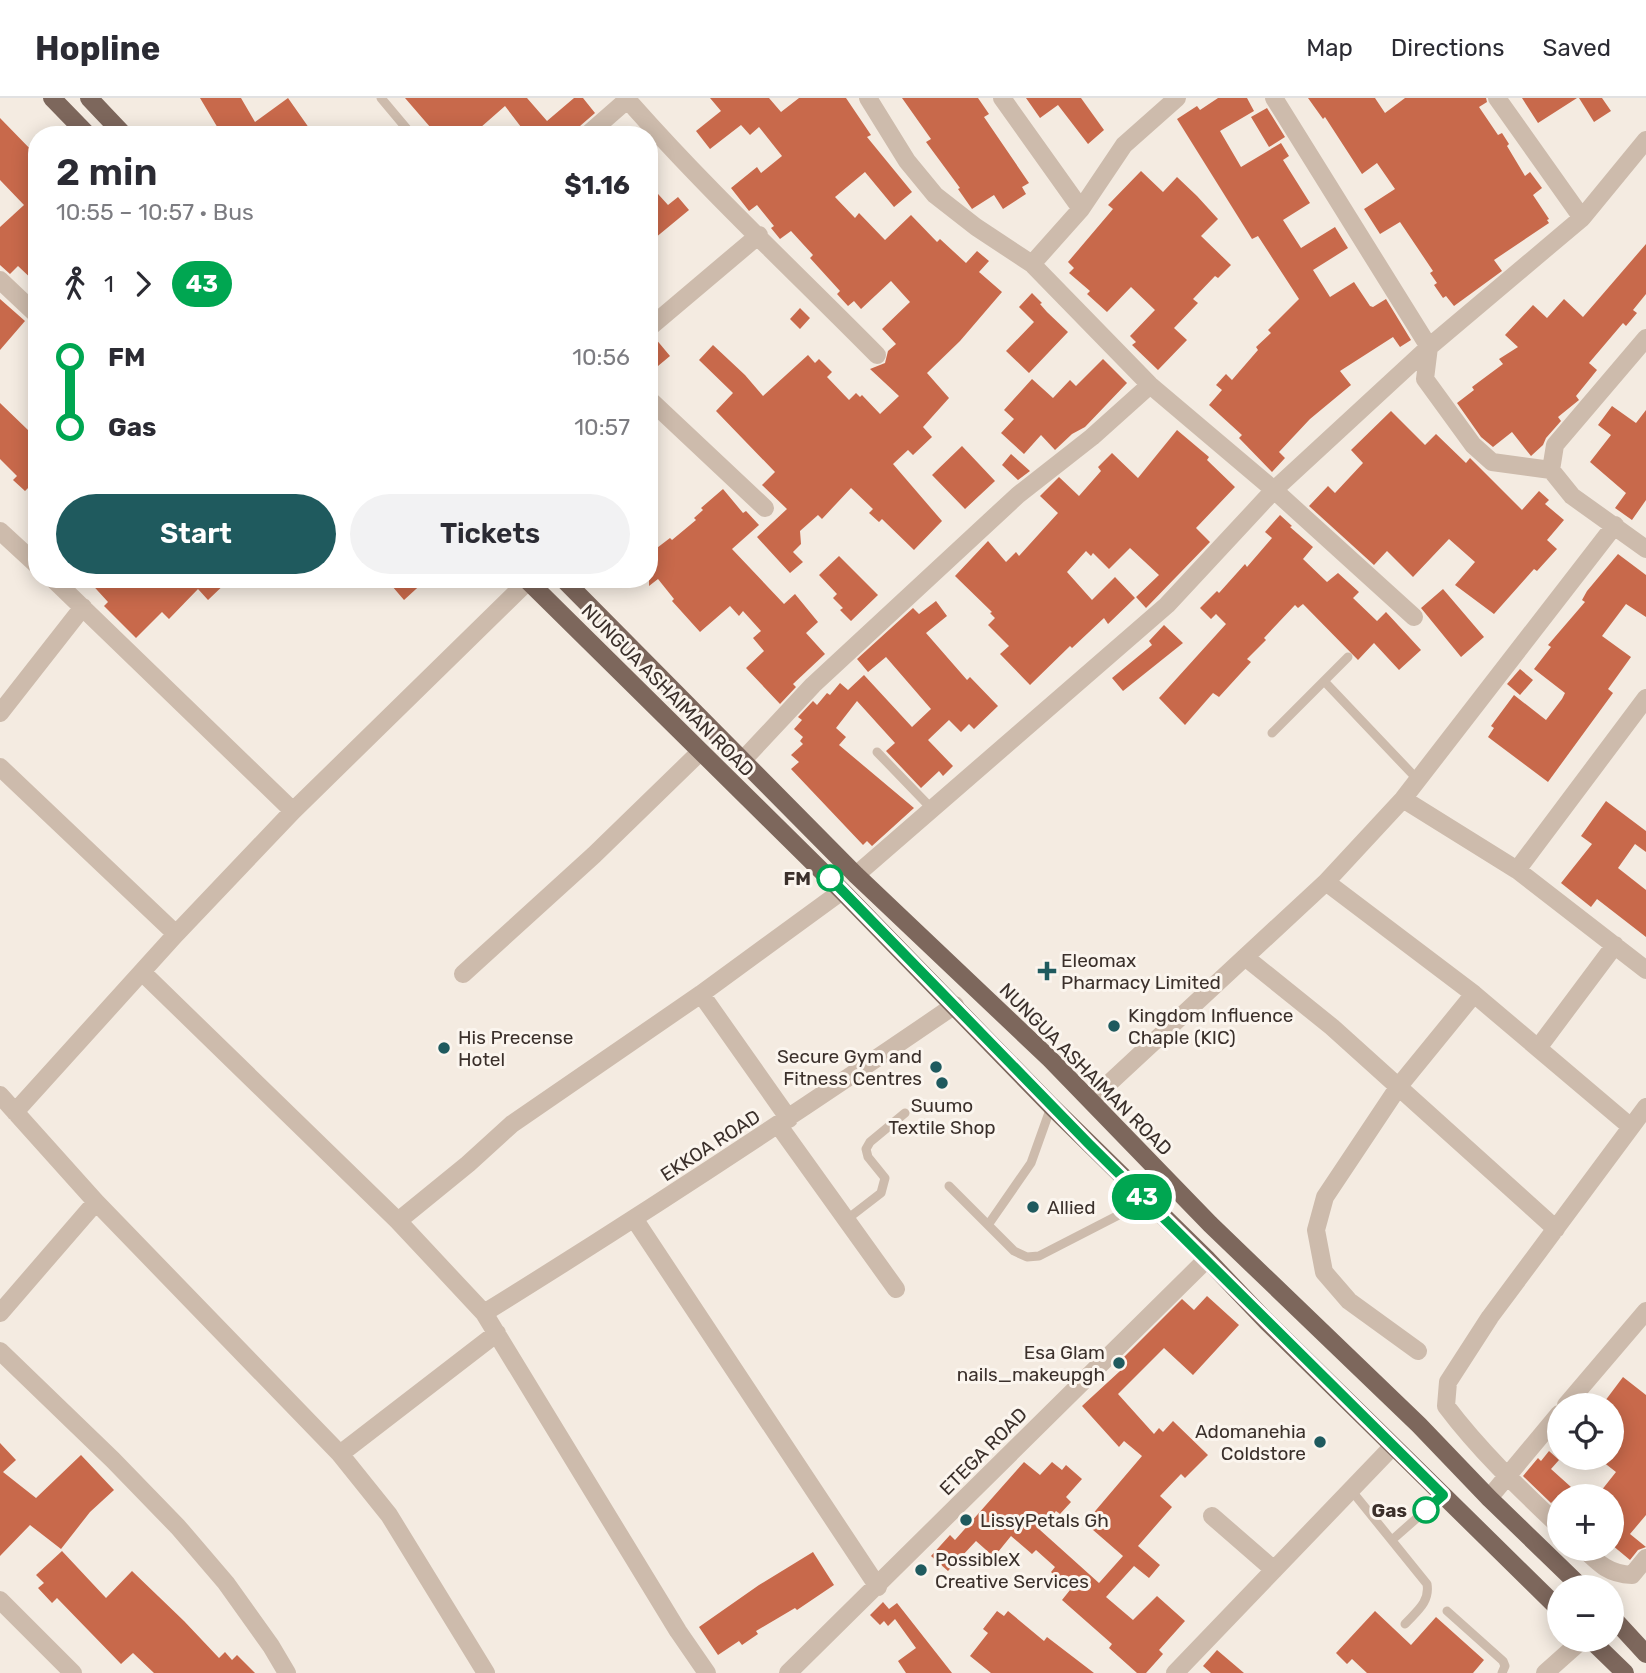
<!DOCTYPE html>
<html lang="en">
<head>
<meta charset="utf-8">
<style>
	:root { --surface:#fff; --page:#f2f2f3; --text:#2b2b33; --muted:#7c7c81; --line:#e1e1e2; --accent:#1f5a5e }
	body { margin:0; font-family:Rubik,sans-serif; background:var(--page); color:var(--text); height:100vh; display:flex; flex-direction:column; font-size:26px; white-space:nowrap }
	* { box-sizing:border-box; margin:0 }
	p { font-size:23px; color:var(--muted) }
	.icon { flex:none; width:38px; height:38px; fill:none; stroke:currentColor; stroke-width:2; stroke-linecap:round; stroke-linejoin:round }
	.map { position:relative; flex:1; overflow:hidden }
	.drawer { position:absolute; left:28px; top:28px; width:630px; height:462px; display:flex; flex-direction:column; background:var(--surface); border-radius:28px; box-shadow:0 4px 18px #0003 }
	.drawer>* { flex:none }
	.badge { padding:0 14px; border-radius:23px; font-size:24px; line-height:46px }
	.buttons { position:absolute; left:1547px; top:1295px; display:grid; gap:14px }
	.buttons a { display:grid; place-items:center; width:77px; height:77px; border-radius:50%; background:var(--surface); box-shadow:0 4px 18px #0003; font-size:35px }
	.map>.badge { position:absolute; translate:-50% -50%; box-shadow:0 0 0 4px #fff }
	.legs { display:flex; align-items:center; gap:10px; height:77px; padding:0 28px; font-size:23px }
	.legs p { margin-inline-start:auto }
	.overview { display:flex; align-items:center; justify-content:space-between; height:119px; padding:0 28px }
	h1 { font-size:38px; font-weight:600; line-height:52px }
	.primary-button { display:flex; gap:14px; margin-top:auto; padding:14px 28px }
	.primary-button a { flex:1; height:80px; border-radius:42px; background:var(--accent); color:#fff; font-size:28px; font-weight:600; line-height:80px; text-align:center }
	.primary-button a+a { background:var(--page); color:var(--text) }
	ul { padding:0 28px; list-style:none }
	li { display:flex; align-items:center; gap:24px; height:70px; font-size:26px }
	li i { display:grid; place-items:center; width:10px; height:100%; margin:0 9px; background:currentColor }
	li i::after { content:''; width:18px; height:18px; margin:-9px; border:5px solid; border-radius:50%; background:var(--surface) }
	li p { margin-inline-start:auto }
	li:first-child i { background:linear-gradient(#0000 50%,currentColor 0) }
	li:last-child i { background:linear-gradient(currentColor 50%,#0000 0) }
	header { display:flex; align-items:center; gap:42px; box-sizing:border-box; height:98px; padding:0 35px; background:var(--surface); border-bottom:2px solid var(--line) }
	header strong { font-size:33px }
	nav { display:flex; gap:38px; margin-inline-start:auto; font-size:24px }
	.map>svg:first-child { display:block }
	.building { fill:#c8694b }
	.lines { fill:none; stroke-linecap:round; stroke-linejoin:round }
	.lane { stroke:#cdbbac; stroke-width:9 }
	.street { stroke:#cdbbac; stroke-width:18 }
	.primary { stroke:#7d675c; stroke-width:18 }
	.line-1-casing { stroke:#fff; stroke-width:16 }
	.line-1 { stroke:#00a651; stroke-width:10 }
	.stop-1-dot { fill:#fff; stroke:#00a651; stroke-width:3.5 }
	.poi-dot { fill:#1f5a5e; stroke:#fbf5ee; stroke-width:2.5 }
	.labels { text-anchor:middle; stroke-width:6; stroke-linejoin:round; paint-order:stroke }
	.street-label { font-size:19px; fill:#3b302b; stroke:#fbf5ee }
	.stop-label { font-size:19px; font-weight:bold; fill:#3b302b; stroke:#fbf5ee; text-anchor:end }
	.poi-label { font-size:19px; fill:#3b302b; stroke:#fbf5ee; text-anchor:start }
</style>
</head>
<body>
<header>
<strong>Hopline</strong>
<nav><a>Map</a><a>Directions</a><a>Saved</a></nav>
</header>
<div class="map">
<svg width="1646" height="1575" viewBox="0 0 1646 1575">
	<rect width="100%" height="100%" fill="#f4ebe1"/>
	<path class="building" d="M200,0H241L255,24L288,0L314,37H222Z
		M405,0H527L547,23L574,0H583L595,15L580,28L576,37H512L521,29L505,8L472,37H437Z
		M710,0H769L781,14L799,0H846L871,37L867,39L912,94L894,109L865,74L835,99L855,120L859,115L885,142L911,117L937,144L940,141L966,165L977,153L989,163L979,174L1002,194L960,243L927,275L949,300L923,329L932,339L913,357L908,352L893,366L942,423L914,452L882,421L879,424L869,415L873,411L851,390L822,421L818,417L800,433L801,446L793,454L803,464L790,475L757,439L787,411L762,387L775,374L716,313L733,295L699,262L713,247L745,277L763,298L808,257L815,265L819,261L832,274L827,279L849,302L856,295L860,299L862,297L880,316L899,298L870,271L885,265L888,253L896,246L882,231L910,204L891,183L861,211L854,203L848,208L837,196L840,193L810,160L813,157L791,133L780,141L771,130L774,128L757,107L749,113L731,90L757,69L761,75L782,58L759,29L750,37L741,27L710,51L696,33L721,13Z
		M902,0H978L989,16L984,19L1029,85L1022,89L1026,96L1003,111L994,97L972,111L958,91L960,90L926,44L931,41Z
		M1026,0H1081L1104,32L1088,46L1058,7L1040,20Z
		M1218,0H1247L1254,13L1220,33L1241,69L1281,45L1289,58L1283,62L1310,105L1283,122L1301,150L1335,129L1348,150L1313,172L1330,199L1354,184L1370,208L1373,209L1386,201L1411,242L1400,249L1393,239L1340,273L1351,287L1310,321L1279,354L1285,360L1272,374L1239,340L1242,337L1209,307L1222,292L1216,287L1226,276L1232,282L1258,252L1256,249L1271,235L1268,232L1299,201L1258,138L1252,141L1177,21L1197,8L1200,12Z
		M1308,0H1375L1385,15L1405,0H1486L1487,4L1479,9L1498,37L1502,35L1509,46L1507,48L1525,78L1530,74L1542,90L1533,97L1549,121L1547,122L1549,125L1494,162L1502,173L1454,208L1446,198L1443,200L1434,187L1437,185L1430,175L1433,173L1400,124L1380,136L1364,111L1395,91L1377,65L1362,76L1325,19L1323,21Z
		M1522,0H1577L1538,25Z
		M1579,0H1602L1611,13L1594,24Z
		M1267,10L1285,39L1269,49L1251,19Z
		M0,20L37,58V186L18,168L10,176L0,167V129L24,107L0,82Z
		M1141,73L1163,94L1177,79L1197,98L1218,121L1201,138L1231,167L1218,180L1215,178L1193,201L1198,205L1174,230L1187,242L1158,272L1132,247L1136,244L1130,238L1155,212L1131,189L1107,214L1087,196L1090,193L1069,175L1074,170L1068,164L1113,111L1108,107Z
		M649,86L668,107L678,99L689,112L649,145Z
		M1646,146V196L1633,212L1637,215L1626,228L1623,225L1589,265L1597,272L1576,298L1579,302L1558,319L1561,323L1546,340L1543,347L1531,358L1512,334L1493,349L1481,339L1457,305L1474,292L1472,289L1503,266L1499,261L1518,249L1505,237L1533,207L1547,220L1564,201L1583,219Z
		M1032,195L1042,205L1040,206L1047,214L1068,234L1029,275L1006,253L1034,224L1019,209Z
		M0,201L25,223L0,252Z
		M800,210L810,220L800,231L790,221Z
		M655,240L670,258L658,268L649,258V241Z
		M1103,261L1127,285L1085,329L1072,336L1055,352L1041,337L1024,356L1001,335L1014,321L1004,312L1032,281L1053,300L1070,282L1076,288Z
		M0,305L28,332L37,323V381L25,393L13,382L17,378L0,361Z
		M1612,308L1636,325L1646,312V402L1632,422L1615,410L1626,395L1590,364L1611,337L1598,327Z
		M1391,313L1425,347L1436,336L1466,365L1470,360L1522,412L1539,393L1549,402L1545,406L1564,422L1547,442L1557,451L1537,473L1534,471L1494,516L1455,487L1475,464L1449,441L1413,479L1387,453L1374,467L1309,408L1328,388L1335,395L1363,365L1351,352Z
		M1177,332L1209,359L1207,362L1235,389L1196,430L1210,444L1146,510L1136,499L1159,477L1130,450L1109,471L1093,455L1091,458L1086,453L1067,474L1092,502L1115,479L1135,500L1108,526L1104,520L1072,550L1070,548L1030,587L1000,556L1009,548L988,527L995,520L990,515L992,514L955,478L988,443L1006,464L1016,454L1019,458L1058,415L1040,398L1059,379L1079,398L1101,373L1098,369L1112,355L1138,380Z
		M962,348L995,383L965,411L932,377Z
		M1011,356L1030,373L1018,382L1002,367Z
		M723,391L743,415L746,413L759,427L732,451L784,506L795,496L818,524L806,535L825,556L793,586L796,589L780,606L746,570L764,553L753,540L761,533L743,513L739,518L730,508L700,534L672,503L674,501L658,481L649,488V456L670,440L672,442L696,422L694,420L703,412L701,410Z
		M1280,417L1292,428L1290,429L1313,449L1303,461L1327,484L1338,475L1359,494L1353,500L1377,523L1386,514L1421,552L1399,572L1374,545L1358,562L1303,506L1298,510L1295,507L1264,540L1266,542L1247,561L1251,564L1219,599L1213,595L1185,627L1159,600L1226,526L1216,516L1211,521L1200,510L1217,493L1219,495L1245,466L1247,469L1272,440L1265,434Z
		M1618,456L1646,477V519L1626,506L1602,538L1631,559L1608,591L1613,595L1548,684L1488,639L1494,630L1491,628L1514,597L1546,622L1562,601L1565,595L1534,571L1551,549L1548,547L1585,504L1582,502L1587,493Z
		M839,458L878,497L851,523L840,512L843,510L833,500L837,496L819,477Z
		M87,481H230L208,502L198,491L169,521L162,514L136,540L104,508L108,504Z
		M386,481H427L404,502Z
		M1443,491L1484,539L1461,559L1421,510Z
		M936,503L947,518L926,535L967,582L970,579L998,608L974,631L969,626L961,634L949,622L928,642L953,668L943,678L939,673L921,690L886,653L895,645L857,603L836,630L846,639L839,647L914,710L872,748L867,743L863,747L791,671L799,664L791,657L803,646L800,643L803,639L794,631L802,622L798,619L813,603L817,607L827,595L830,597L840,585L848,592L864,577L912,629L931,611L886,559L868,574L857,561L913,510L919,516Z
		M1164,527L1183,545L1123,593L1112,580L1152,547L1149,543Z
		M1520,571L1533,582L1520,597L1507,586Z
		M1606,703L1646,733V754L1635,746L1618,770L1646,792V839L1597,801L1591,809L1561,785L1592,746L1581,738Z
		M1207,1198L1239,1227L1193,1277L1164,1250L1118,1296L1154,1336L1159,1330L1163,1334L1173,1323L1208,1357L1185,1380L1181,1376L1160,1398L1172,1409L1138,1448L1160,1467L1149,1480L1134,1468L1106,1499L1133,1522L1157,1498L1185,1523L1159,1552L1163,1556L1146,1575H1137L1109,1550L1112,1546L1062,1502L1070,1492L1051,1474L1055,1469L1036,1452L1032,1456L1011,1438L994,1459L976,1443L948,1473L931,1458L950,1437L955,1442L1024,1364L1040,1377L1052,1364L1062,1372L1066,1367L1082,1381L1066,1399L1071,1404L1060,1416L1056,1413L1040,1432L1099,1485L1123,1458L1085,1425L1142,1358L1124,1343L1119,1349L1082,1308L1120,1273L1115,1268L1182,1201L1194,1212Z
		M1623,1279L1646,1297V1417L1630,1436L1646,1449L1638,1452L1630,1462L1612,1447V1426L1617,1420L1612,1416V1398H1597L1616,1374L1598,1360H1612V1307H1602Z
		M0,1345L16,1362L3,1374L36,1400L81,1357L114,1392L90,1414L61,1451L30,1427L0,1458Z
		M1549,1353L1559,1362L1551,1371L1581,1398H1558L1551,1405L1523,1378L1538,1360L1541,1363Z
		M62,1453L106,1500L132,1473L184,1523L219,1560L225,1554L232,1562L237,1557L255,1575H154L133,1555L121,1566L57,1500L52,1505L38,1490L44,1485L36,1477Z
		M813,1454L834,1487L797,1512L795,1510L756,1533L758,1536L742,1547L739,1543L718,1557L699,1529L759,1487Z
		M883,1504L889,1511L897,1505L952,1575H906L898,1563L916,1550L895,1521L888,1528L884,1523L880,1527L870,1517Z
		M997,1513L1004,1518L1008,1513L1044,1543L1047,1539L1094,1575H991L970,1558L988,1535L983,1531Z
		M1375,1513L1411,1547L1436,1519L1484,1562L1473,1575H1367L1352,1561L1347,1566L1336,1555Z
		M1217,1552L1244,1575H1211L1203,1568Z"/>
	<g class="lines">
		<path class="lane" d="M381,0L412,37
			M575,494L585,481
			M1324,583L1418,682
			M1272,635L1348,559
			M877,654L933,712
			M949,1088L1014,1153L1027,1159L1039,1158L1146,1103
			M846,1122L881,1095L885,1080L868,1059L866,1051L870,1044L905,1015
			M988,1127L1031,1065L1051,1009
			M1351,1392L1427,1486C1430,1504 1417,1513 1405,1526
			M1392,1442L1443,1397
			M1447,1513L1503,1563L1505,1568L1502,1575"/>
		<path class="street" d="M626,0C705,90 793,172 877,257
			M868,0L907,63L935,97L976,129L1032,166L1150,287L1274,392L1414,519
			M1002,0L1081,111
			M1274,0L1429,249L1425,281L1473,347L1492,364L1551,372
			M1497,0L1582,120
			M587,37L627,2
			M1032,166L1081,111L1124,47L1177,0
			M0,182L37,217
			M649,230L759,137
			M1646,240L1555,347L1551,372L1572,398L1646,451
			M649,301L765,410
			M0,433L37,467
			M53,481L293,713
			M0,615L83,509
			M742,663L813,587L1018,397L1092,339L1150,287
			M0,669L176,836
			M1403,701L1517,772L1646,872
			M1517,772L1646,600
			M856,777L1167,507L1274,392L1429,249L1582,120L1646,42
			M1326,784L1474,896L1631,1029
			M1245,859L1332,929L1556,1131
			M143,875L398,1123L484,1215L678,1533L707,1575
			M463,876L594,757L700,654
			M701,896L789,1021
			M1538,950L1615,847
			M0,997L96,1104L340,1356L389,1417L486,1575
			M1091,1002L1326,784L1403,701L1615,427
			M15,1014L176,836L293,713L528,483
			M779,1028L896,1191
			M635,1122L878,1489
			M398,1123L468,1066L512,1026L701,896L842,793
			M0,1215L96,1104
			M484,1215C644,1116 800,1013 955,907
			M0,1253L113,1362L178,1429L226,1485L271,1548L287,1575
			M1418,1253L1349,1203L1324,1174L1316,1132L1325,1099L1399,988L1474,896
			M1566,1307L1646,1213
			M340,1356L497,1235
			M1489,1400L1559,1316
			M1212,1418L1274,1472
			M1559,1428C1519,1390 1479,1352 1446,1308L1448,1284L1490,1219L1646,1009
			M1584,1451C1599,1466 1609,1476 1632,1477L1646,1460
			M0,1502L73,1575
			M788,1575L1207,1161
			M1175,1575L1393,1348
			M1545,1575L1582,1542"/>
		<path class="primary" d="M52,0L88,37
			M89,0L124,37
			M526,481L842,793L1051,1008L1207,1161L1267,1224L1559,1511
			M563,481L856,777L1050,961L1210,1126L1419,1327L1489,1400L1581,1489
			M1612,1519L1646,1556
			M1591,1542L1625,1575"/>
	</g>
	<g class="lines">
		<g class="line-1-casing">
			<path id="line-1" d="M830,780L1089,1046L1443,1397L1426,1412"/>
		</g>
		<use href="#line-1" class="line-1"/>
	</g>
	<g class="stop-1-dot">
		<circle cx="830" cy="780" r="12"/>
		<circle cx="1426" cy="1412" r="12"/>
	</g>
	<g class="poi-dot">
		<path d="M1043.5 862.5h7v7h7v7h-7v7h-7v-7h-7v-7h7z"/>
		<circle cx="1114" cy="928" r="7"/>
		<circle cx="444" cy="950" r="7"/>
		<circle cx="936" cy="969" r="7"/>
		<circle cx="942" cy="985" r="7"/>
		<circle cx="1033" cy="1109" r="7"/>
		<circle cx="1119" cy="1265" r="7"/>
		<circle cx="1320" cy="1344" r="7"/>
		<circle cx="966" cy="1422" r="7"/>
		<circle cx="921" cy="1472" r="7"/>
	</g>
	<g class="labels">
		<g class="street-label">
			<text transform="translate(668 592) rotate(45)" y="7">NUNGUA ASHAIMAN ROAD</text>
			<text transform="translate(1086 971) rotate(45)" y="7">NUNGUA ASHAIMAN ROAD</text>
			<text transform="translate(710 1047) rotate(-33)" y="7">EKKOA ROAD</text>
			<text transform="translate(983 1353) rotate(-45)" y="7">ETEGA ROAD</text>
		</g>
		<g class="stop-label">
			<text x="811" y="787">FM</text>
			<text x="1407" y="1419">Gas</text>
		</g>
		<g class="poi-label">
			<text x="1061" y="869">Eleomax<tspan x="1061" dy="22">Pharmacy Limited</tspan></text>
			<text x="1128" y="924">Kingdom Influence<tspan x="1128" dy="22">Chaple (KIC)</tspan></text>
			<text x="458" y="946">His Precense<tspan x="458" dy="22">Hotel</tspan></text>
			<text x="922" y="965" text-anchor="end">Secure Gym and<tspan x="922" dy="22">Fitness Centres</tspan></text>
			<text x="942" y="1014" text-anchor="middle">Suumo<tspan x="942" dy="22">Textile Shop</tspan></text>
			<text x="1047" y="1116">Allied</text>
			<text x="1105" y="1261" text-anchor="end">Esa Glam<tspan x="1105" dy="22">nails_makeupgh</tspan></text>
			<text x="1306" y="1340" text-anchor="end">Adomanehia<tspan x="1306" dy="22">Coldstore</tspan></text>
			<text x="980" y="1429">LissyPetals Gh</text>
			<text x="935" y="1468">PossibleX<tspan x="935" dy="22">Creative Services</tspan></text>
		</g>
	</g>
</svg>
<div class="buttons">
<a><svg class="icon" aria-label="locate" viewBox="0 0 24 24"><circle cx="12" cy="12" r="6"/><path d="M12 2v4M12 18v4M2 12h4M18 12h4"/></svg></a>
<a>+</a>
<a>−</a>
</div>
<b class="badge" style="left:1142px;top:1099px;background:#00a651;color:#fff">43</b>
<section class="drawer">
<div class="overview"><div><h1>2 min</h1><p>10:55 – 10:57 · Bus</p></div><b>$1.16</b></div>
<div class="legs"><svg class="icon" aria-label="walk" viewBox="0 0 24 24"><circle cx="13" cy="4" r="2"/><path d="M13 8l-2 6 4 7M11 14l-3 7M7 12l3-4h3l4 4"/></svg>1<svg class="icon" aria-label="forward" viewBox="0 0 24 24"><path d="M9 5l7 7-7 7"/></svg><b class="badge" style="background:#00a651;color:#fff">43</b></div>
<ul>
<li><i style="color:#00a651"></i><b>FM</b><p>10:56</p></li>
<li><i style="color:#00a651"></i><b>Gas</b><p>10:57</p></li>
</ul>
<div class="primary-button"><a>Start</a><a>Tickets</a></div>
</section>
</div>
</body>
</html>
